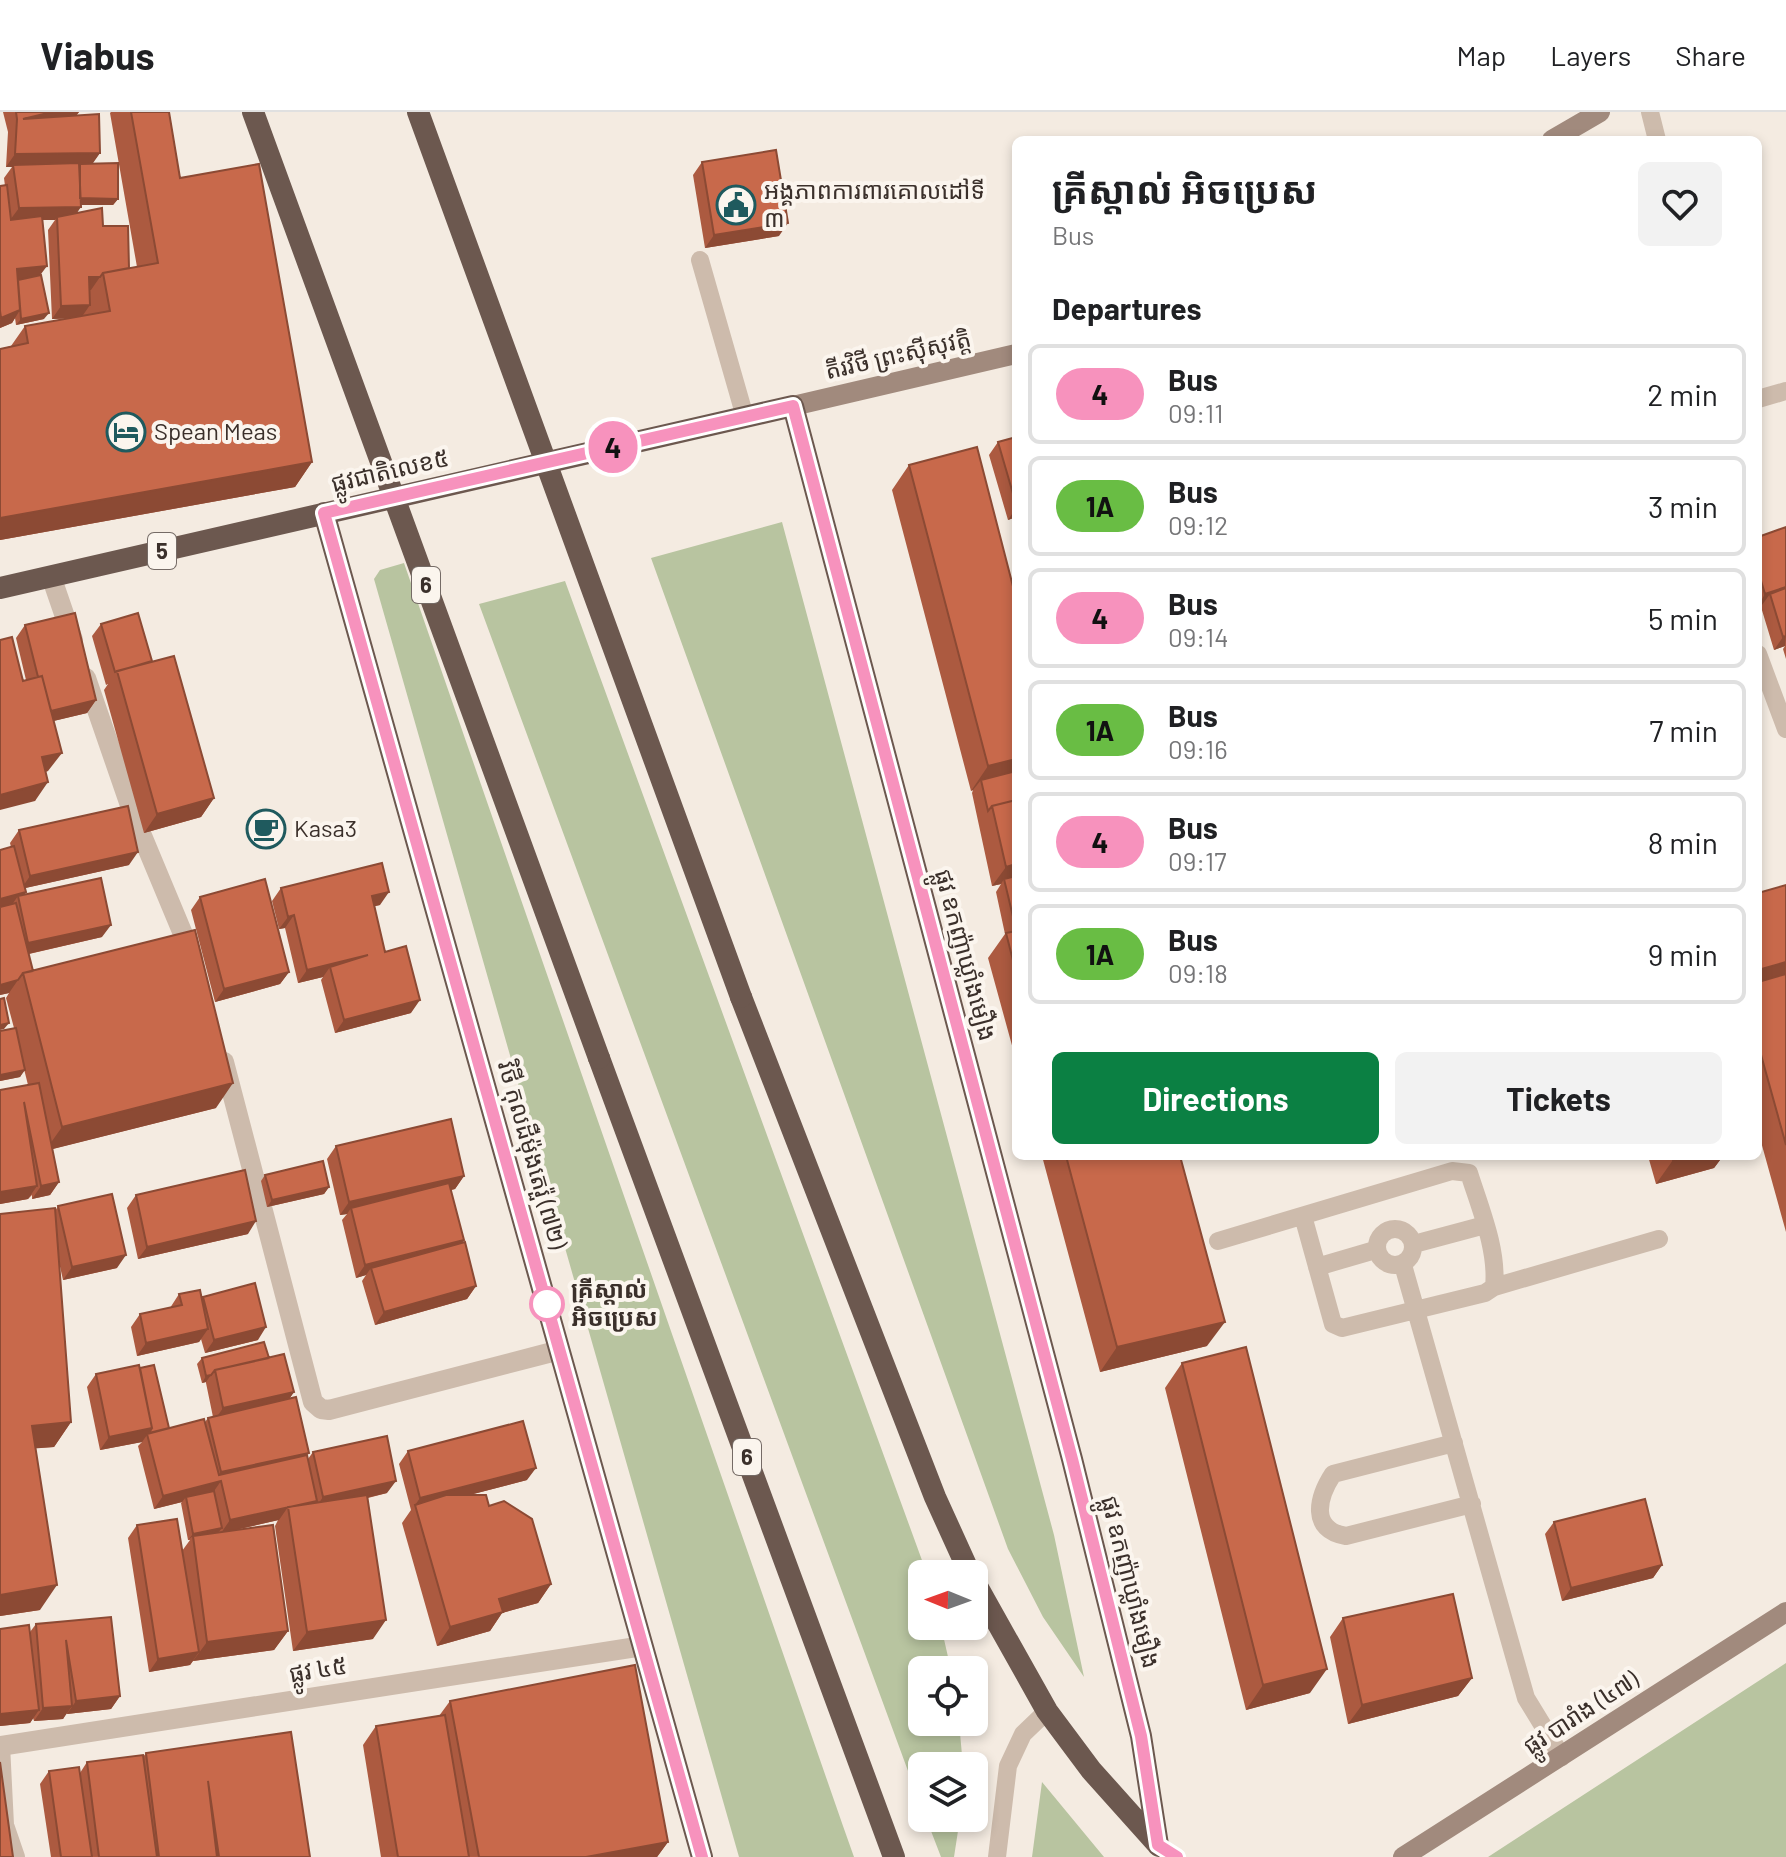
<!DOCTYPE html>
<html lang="en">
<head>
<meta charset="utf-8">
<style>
	:root { --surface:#fff; --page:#f2f2f2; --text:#202124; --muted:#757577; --line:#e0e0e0; --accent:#0b8043 }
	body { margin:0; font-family:Barlow,"Noto Sans Khmer",sans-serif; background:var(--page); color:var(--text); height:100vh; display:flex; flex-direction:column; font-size:30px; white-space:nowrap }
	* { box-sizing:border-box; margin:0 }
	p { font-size:26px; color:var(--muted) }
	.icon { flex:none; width:44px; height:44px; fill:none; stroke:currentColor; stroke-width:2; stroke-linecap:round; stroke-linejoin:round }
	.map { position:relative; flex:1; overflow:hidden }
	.panel { position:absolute; left:1012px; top:24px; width:750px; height:1024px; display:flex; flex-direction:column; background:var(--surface); border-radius:12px; box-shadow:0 4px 12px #0003 }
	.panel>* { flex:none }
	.badge { padding:0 16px; border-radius:26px; font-size:28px; line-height:52px }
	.needle { width:52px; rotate:271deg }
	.tools { position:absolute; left:908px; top:1448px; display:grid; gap:16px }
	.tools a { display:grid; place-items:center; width:80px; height:80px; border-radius:12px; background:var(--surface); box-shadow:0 4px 12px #0003; font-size:40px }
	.map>.badge { position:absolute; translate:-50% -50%; box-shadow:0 0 0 4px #fff }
	h2 { padding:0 40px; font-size:30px; line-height:72px }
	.round { display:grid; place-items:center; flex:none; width:84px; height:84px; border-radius:12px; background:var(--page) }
	.summary { display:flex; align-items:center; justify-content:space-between; height:136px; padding:0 40px }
	h1 { font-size:38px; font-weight:700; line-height:60px }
	.cta { display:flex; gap:16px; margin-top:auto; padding:16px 40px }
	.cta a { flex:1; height:92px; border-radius:12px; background:var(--accent); color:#fff; font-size:32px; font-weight:700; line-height:92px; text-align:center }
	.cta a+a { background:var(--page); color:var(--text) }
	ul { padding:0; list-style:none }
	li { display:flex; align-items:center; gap:24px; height:100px; margin:0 16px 12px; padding:0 24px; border:4px solid var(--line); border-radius:12px }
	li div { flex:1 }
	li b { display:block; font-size:30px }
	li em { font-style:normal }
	li .badge { min-width:88px; font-weight:700; text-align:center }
	header { display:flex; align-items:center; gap:48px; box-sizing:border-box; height:112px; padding:0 40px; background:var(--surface); border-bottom:2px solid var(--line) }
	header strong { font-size:38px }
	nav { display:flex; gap:44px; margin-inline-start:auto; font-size:28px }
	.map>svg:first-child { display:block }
	.green { fill:#b8c4a0 }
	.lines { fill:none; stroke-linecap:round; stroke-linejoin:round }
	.service { stroke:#cdbbac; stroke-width:18 }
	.minor { stroke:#cdbbac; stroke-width:20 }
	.secondary { stroke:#a18a7d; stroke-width:20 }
	.trunk { stroke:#6c584f; stroke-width:22 }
	.trunk-bridge { stroke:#6c584f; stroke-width:22 }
	.wall { fill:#ac5a40 }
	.shaded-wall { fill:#8c4a34 }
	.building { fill:#c8694b; stroke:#8c4a34; stroke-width:2 }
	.line-casing { stroke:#fff; stroke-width:18 }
	.line { stroke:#f792bd; stroke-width:12 }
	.stop-dot { fill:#fff; stroke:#f792bd; stroke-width:4 }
	.labels { text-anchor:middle; stroke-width:8; stroke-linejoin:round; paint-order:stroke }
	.shield { fill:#fbf5ee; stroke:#756b66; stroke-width:2 }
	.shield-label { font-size:22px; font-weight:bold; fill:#3b302b }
	.poi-label { font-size:24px; fill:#3b302b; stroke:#fbf5ee; text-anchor:start }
	.street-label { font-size:24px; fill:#3b302b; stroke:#fbf5ee }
	.stop-label { font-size:24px; font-weight:bold; fill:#3b302b; stroke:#fbf5ee; text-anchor:start }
</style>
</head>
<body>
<header>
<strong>Viabus</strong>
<nav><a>Map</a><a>Layers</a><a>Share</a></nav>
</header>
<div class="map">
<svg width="1786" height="1745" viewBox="0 0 1786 1745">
	<rect width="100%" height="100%" fill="#f4ebe1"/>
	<path class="green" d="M782,410L1054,1423L1084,1565L1043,1505L1008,1437L651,446Z
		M404,451L843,1714L854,1745H739L374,467L380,458Z
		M565,469L927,1462H922V1514H941L951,1558H922V1610H959L963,1654H922V1697L479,492Z
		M1786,1551V1745H1488Z
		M1042,1670L1104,1745H1032Z
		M926,1706H960L954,1745H941Z"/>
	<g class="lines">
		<path class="service" d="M1650,0L1657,28
			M700,148L745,305
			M1758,287L1786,279
			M1758,542L1786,617
			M1377 1135a18 18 0 1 1 36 0a18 18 0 1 1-36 0Z
			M1218,1129L1452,1059L1469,1061C1480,1096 1498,1138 1494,1175L1485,1181L1342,1216L1333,1212L1303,1104
			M1414,1132L1485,1113
			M1403,1153L1526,1586L1562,1645
			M1317,1155L1375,1138
			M1494,1175L1659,1127
			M1454,1331L1333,1362C1318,1385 1309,1418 1346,1424L1472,1392
			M1,1633L5,1713L16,1745
			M997,1745L1008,1654L1023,1622L1047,1599"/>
		<path class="minor" d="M51,464L73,528
			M86,566L133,702L193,846
			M224,950L313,1290L321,1297L329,1298L560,1238
			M0,1634L643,1534"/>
		<path class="secondary" d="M1552,28L1600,0
			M793,294L1016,242
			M1403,1745L1786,1500"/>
		<path class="trunk" d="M324,401L702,1745
			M0,476L793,294L1072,1347L1141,1624L1158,1733
			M741,885L935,1385L970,1462
			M599,946L894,1745
			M974,1469L1047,1599L1091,1658L1159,1734"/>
		<path class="trunk-bridge" d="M253,0L599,946
			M418,0L741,885"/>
	</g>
	<path class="wall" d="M3,0H79L76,4L100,41L92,51L118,87L113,93H81L76,102L103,114L128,156L137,155L110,1L111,0H169L180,66L312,350L295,375L0,428V237L11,234L25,214L70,206L52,207L48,118L55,108H42L40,163L44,207L16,213L15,206L12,211L0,216V74H5L4,66L12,55H6L8,20Z
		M702,50L779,124L705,136L693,63Z
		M1016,325V405L1008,408L989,343L998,330Z
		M909,353L1016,486V948L988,846L1005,822L996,780L1001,772L992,774L972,681L973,678L971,679L892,378Z
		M1786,415V547L1783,537L1785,534L1774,538L1761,495L1762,493L1758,494V425Z
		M101,512L152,550L214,686L201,705L144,721L104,578L108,572L106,573L92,524Z
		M25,513L96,588L87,601L53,609L48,659L45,660L35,689L23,569L26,568L16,526Z
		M19,718L129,753L25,776L24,783L102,825L29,842L33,859L216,996L52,1037L59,1070L50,1083L32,1087V1083L28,1087L0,1092V978L28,973L24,957L20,965L0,969V919L14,916L6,886L9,881L0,883V738L11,735L10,731Z
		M1786,773V1120L1758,1019V781Z
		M281,776L380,793L374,794L385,840L411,901L335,921L321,868L323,865L298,871L285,816L279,817L272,789Z
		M200,785L289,860L280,872L215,890L191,798Z
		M336,1034L464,1064L455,1077L451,1078L461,1131L476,1174L467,1187L375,1213L362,1169L366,1163L356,1166L342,1108L347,1102L340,1103L327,1047Z
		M1042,1044H1180L1207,1234L1100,1260Z
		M1648,1044H1723L1714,1056L1656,1072Z
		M265,1063L329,1075L324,1082L267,1095L261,1069Z
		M136,1083L248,1122L138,1147L127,1096Z
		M58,1094L117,1156L63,1168L59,1150L71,1310L54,1335L36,1336L40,1498L0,1504V1102L55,1099Z
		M179,1182L201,1186L203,1185L258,1228L205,1241L201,1227L199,1230L137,1244L131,1215L140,1202L170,1196Z
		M269,1245L294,1280L289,1287L309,1341L307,1343L308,1347L313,1340L387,1381L368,1386L373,1527L293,1539L275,1414L278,1408L236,1418L288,1519L274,1538L193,1549L190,1553L149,1560L128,1426L137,1413L182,1439L190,1428H188L181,1391L182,1390L154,1397L138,1334L142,1330L100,1338L87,1275L96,1262L140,1256L169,1316L205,1310L208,1306L213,1305L206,1271V1270L202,1271L197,1252L202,1246Z
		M1182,1251L1310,1581L1246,1598L1165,1276Z
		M408,1339L527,1368L469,1383L489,1394L551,1472L538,1491L502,1501L490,1519L437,1534L402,1411L411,1398L399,1352Z
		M1554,1410L1662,1453L1653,1466L1562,1489L1545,1422Z
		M1343,1506L1472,1566L1458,1584L1348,1612L1330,1525Z
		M36,1512L120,1584L111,1597L67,1602L66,1601L63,1607L34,1609L33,1606L30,1611L0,1614V1517L30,1520Z
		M450,1589L668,1730L657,1745H381L363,1633L376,1614L439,1604Z
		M146,1641L310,1745H51L40,1672L49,1659L80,1661L87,1650L143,1645Z"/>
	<path class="shaded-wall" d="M52,0H79L75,5L23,7Z
		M100,41L91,54L6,55L15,42Z
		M80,86L118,87L113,93H75Z
		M81,95L72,108L57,105L55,108H10L19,96Z
		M788,111L779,124L705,136L714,123Z
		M47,154L38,166L8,170L17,157Z
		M89,165H100L91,178H80Z
		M90,193L81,206L52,207L61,194Z
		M20,198L12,211L0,216V208L1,206Z
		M49,201L44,207L16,213L21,207Z
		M312,350L295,375L0,428V406Z
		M1016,396V405L1008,408Z
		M1786,475V485L1770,482L1762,493L1758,494L1765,482Z
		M1786,524L1785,534L1774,538L1783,525Z
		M96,588L87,601L37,613L46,601Z
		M62,641L48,659L29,664L42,645Z
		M1016,647V667L981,668L973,678L971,679L988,654Z
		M48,670L35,689L0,698V683Z
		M214,686L201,705L144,721L157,702Z
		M138,740L129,753L21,777L30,764Z
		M1016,752V768L1004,767L1001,772L992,774L1006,755Z
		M26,780L19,790L18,784L11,794L0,797V787Z
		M389,780L380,793L363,797L372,784Z
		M294,803L285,816L279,817L288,805Z
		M111,813L102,825L19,844L28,831Z
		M368,843L330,855L323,865L298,871L307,858Z
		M1786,850V865L1758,873V858Z
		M289,860L280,872L215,890L224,877Z
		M18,868L9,881L0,883V873Z
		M420,888L411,901L335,921L344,908Z
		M9,911L4,917L0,918V913Z
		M25,958L20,965L0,969V963Z
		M233,971L216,996L45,1039L62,1015Z
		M1687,1044H1723L1714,1056L1656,1072L1673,1048Z
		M464,1064L455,1077L352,1100L351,1096L347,1102L340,1103L349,1090Z
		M59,1070L50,1083L32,1087L41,1074Z
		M37,1074L28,1087L0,1092V1080Z
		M329,1075L324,1082L267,1095L272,1088Z
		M256,1109L248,1122L138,1147L147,1135Z
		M464,1128L455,1141L371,1156L366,1163L356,1166L365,1153Z
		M126,1143L117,1156L63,1168L72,1155Z
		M476,1174L467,1187L375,1213L384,1200Z
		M1225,1210L1207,1234L1100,1260L1117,1235Z
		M266,1215L258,1228L205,1241L214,1228Z
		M208,1217L199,1230L137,1244L146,1231Z
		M211,1263L206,1270L202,1271L206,1264Z
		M294,1280L285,1293L214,1309L223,1296Z
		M71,1310L54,1335L15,1338L32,1314Z
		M152,1316L142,1330L100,1338L109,1325Z
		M309,1341L300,1353L221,1369L212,1382L186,1385L182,1390L154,1397L163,1384L214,1371L221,1360Z
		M536,1356L527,1368L416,1397L415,1393L420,1386Z
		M396,1369L387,1381L314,1398L323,1385Z
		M288,1395L279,1408L221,1421L230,1408Z
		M222,1416L217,1422L193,1424L188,1428L193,1422Z
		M1662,1453L1653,1466L1562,1489L1571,1476Z
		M551,1472L538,1491L502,1501L490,1519L437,1534L450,1515L499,1487Z
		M57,1473L40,1498L0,1504V1483Z
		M386,1508L373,1527L293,1539L307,1520Z
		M288,1519L274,1538L193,1549L207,1530Z
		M199,1540L190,1553L149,1560L158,1547Z
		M1327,1557L1310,1581L1246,1598L1263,1573Z
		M1472,1566L1458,1584L1348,1612L1362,1593Z
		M120,1584L111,1597L67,1602L76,1589Z
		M72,1594L63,1607L34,1609L43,1596Z
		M39,1598L30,1611L0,1614V1602Z
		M668,1730L657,1745H586Z"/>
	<path class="building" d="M16,0H52L23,7L99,2L100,41L15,42L17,7Z
		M131,0H169L180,66L259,52L312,350L0,406V237L28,231L25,214L110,199L103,161L158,151Z
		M776,38L788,111L714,123L702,50Z
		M79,51L81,95L19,96L13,53Z
		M118,51V87L80,86V52Z
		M7,73L11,108L42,104L47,154L17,157L20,198L1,206L0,199V74Z
		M102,96L103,114H128L129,156L103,161L100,165H89L90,193L61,194L57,105Z
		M41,163L49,201L21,207L18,168Z
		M1016,325V392L998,330Z
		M977,335L1016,486V647L988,654L909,353Z
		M1786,415V475L1765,482L1758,459V425Z
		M1786,476V524L1783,525L1770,482Z
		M75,501L96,588L51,599L42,564L38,565L25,513Z
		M138,501L152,549L115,560L101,512Z
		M12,525L23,569L42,564L62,641L42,645L48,670L0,683V528Z
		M174,544L214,686L157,702L117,559Z
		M1016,659V688L992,694L988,699L981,668Z
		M1016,688V752L1006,755L992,694Z
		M128,694L138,740L30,764L19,718Z
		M14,734L26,780L0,787V738Z
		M382,751L389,780L372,784L385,840L406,834L420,888L344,908L330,855L368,843L307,858L294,803L288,805L281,776Z
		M1016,764V813H1015L1004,767Z
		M101,766L111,813L28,831L18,784Z
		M265,767L289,860L224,877L200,785Z
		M1786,773V850L1758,858V781Z
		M16,791L33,859L23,861L18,868L0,873V795Z
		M195,818L233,971L62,1015L23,861Z
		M1016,819V860L1006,821Z
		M1786,862V1033L1758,932V870Z
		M4,886L9,911L0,913V887Z
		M16,916L25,958L0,963V919Z
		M39,971L59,1070L41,1074L24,990L37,1074L0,1080V978Z
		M451,1007L464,1064L349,1090L336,1034Z
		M1066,1044H1180L1225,1210L1117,1235Z
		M1672,1044H1687L1673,1048Z
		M323,1049L329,1075L272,1088L265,1063Z
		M245,1058L256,1109L147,1135L136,1083Z
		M449,1071L464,1128L365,1153L351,1096Z
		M112,1082L126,1143L72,1155L58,1094Z
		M55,1096L71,1310L32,1314L57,1473L0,1483V1102Z
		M465,1130L476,1174L384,1200L371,1156Z
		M255,1171L266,1215L214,1228L203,1185Z
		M200,1178L208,1217L146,1231L140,1202L182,1193L179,1182Z
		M264,1230L269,1246L215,1258L211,1263L206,1264L202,1246Z
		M1246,1235L1327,1557L1263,1573L1182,1251Z
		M284,1242L294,1280L223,1296L215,1258Z
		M139,1253L152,1316L109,1325L96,1262Z
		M154,1253L169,1316L149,1321L152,1316L140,1256Z
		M296,1285L309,1341L221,1360L208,1306Z
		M204,1307L219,1363L307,1343L317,1389L230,1408L221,1369L163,1384L147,1322Z
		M523,1309L536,1356L420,1386L408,1339Z
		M387,1324L396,1369L323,1385L313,1340Z
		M214,1379L222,1416L193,1422L186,1385Z
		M367,1383L386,1508L307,1520L288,1395Z
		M446,1383H486L489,1394L504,1389L532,1407L551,1472L499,1487L503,1500L450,1515L415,1393Z
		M1645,1387L1662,1453L1571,1476L1554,1410Z
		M177,1407L199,1540L158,1547L137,1413Z
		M273,1413L288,1519L207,1530L193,1424Z
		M1453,1482L1472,1566L1362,1593L1343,1506Z
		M111,1505L120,1584L76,1589L66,1528L72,1594L43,1596L36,1512Z
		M29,1513L39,1598L0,1602V1517Z
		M635,1553L668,1730L586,1745H479L450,1589Z
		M445,1603L469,1745H398L376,1614Z
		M291,1620L310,1745H219L208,1669L217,1745H159L146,1641Z
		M143,1643L157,1745H99L87,1650Z
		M0,1650L13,1745H0Z
		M79,1655L92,1745H61L49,1659Z"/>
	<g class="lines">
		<g class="line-casing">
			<path id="line" d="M702,1745L324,401L793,294L1072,1347L1141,1624L1158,1733L1177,1745"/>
		</g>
		<use href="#line" class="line"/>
	</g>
	<defs>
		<g id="civic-ring" transform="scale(2)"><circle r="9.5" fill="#fbf5ee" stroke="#1f5a5e" stroke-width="1.5"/><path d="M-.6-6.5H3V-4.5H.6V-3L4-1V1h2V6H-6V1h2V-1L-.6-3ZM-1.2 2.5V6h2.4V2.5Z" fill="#1f5a5e"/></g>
		<g id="hotel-ring" transform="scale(2)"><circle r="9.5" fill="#fbf5ee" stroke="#1f5a5e" stroke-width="1.5"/><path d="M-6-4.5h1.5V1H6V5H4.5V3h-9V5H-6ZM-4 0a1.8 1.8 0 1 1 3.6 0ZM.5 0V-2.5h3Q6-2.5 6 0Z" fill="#1f5a5e"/></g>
		<g id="cafe-ring" transform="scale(2)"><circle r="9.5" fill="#fbf5ee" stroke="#1f5a5e" stroke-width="1.5"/><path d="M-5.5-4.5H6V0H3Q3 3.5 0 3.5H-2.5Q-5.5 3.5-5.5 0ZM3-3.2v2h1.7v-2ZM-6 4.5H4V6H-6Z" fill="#1f5a5e"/></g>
	</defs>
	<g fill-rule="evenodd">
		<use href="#civic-ring" x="736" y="93"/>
		<use href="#hotel-ring" x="126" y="320"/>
		<use href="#cafe-ring" x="266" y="717"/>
	</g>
	<circle class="stop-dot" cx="547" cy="1192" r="16"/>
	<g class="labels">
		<g class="shield">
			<rect x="148" y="421" width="28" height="36" rx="6"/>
			<rect x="412" y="455" width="28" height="36" rx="6"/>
			<rect x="733" y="1327" width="28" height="36" rx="6"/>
		</g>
		<g class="shield-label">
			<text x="162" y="447">5</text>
			<text x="426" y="481">6</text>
			<text x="747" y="1353">6</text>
		</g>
		<g class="poi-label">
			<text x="764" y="87">អង្គភាពការពារគោលដៅទី<tspan x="764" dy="28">៣</tspan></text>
			<text x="154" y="328">Spean Meas</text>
			<text x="294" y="725">Kasa3</text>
		</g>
		<g class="street-label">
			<text transform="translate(898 243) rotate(-13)" y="8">តីរវិថី ព្រះស៊ីសុវត្តិ</text>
			<text transform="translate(390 359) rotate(-13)" y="8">ផ្លូវជាតិលេខ៥</text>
			<text transform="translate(965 843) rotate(75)" y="8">ផ្លូវ ឧកញ៉ាឃ្លាំងមឿង</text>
			<text transform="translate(532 1043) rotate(74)" y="8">វិថី កុលដឺម៉ុងតេរ៉ួ (៧២)</text>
			<text transform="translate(1130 1470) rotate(76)" y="8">ផ្លូវ ឧកញ៉ាឃ្លាំងមឿង</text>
			<text transform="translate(318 1558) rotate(-9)" y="8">ផ្លូវ ៤៥</text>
			<text transform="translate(1581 1601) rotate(-33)" y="8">ផ្លូវ បារាំង (៤៧)</text>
		</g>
		<g class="stop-label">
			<text x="571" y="1186">គ្រីស្តាល់<tspan x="571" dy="28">អិចប្រេស</tspan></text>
		</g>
	</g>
</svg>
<div class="tools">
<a><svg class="needle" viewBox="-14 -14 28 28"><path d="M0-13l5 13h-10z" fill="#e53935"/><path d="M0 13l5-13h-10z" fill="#757577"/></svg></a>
<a><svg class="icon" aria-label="locate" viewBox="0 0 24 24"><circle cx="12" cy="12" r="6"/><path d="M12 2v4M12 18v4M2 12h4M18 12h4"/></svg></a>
<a><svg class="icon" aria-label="layers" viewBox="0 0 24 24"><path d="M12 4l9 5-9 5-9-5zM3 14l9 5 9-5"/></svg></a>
</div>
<b class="badge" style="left:613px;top:335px;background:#f792bd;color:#111">4</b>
<section class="panel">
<div class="summary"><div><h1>គ្រីស្តាល់ អិចប្រេស</h1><p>Bus</p></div><a class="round"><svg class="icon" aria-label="heart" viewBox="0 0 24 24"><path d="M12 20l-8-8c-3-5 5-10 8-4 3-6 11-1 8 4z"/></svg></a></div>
<h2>Departures</h2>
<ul>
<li><span class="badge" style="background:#f792bd;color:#111">4</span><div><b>Bus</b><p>09:11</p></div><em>2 min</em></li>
<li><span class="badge" style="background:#69bd44;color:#111">1A</span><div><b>Bus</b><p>09:12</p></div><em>3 min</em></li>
<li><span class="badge" style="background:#f792bd;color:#111">4</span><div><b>Bus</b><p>09:14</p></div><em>5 min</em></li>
<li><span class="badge" style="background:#69bd44;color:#111">1A</span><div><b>Bus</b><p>09:16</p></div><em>7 min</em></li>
<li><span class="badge" style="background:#f792bd;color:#111">4</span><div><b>Bus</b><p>09:17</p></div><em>8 min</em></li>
<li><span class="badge" style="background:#69bd44;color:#111">1A</span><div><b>Bus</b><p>09:18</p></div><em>9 min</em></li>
</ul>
<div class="cta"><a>Directions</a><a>Tickets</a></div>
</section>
</div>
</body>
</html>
